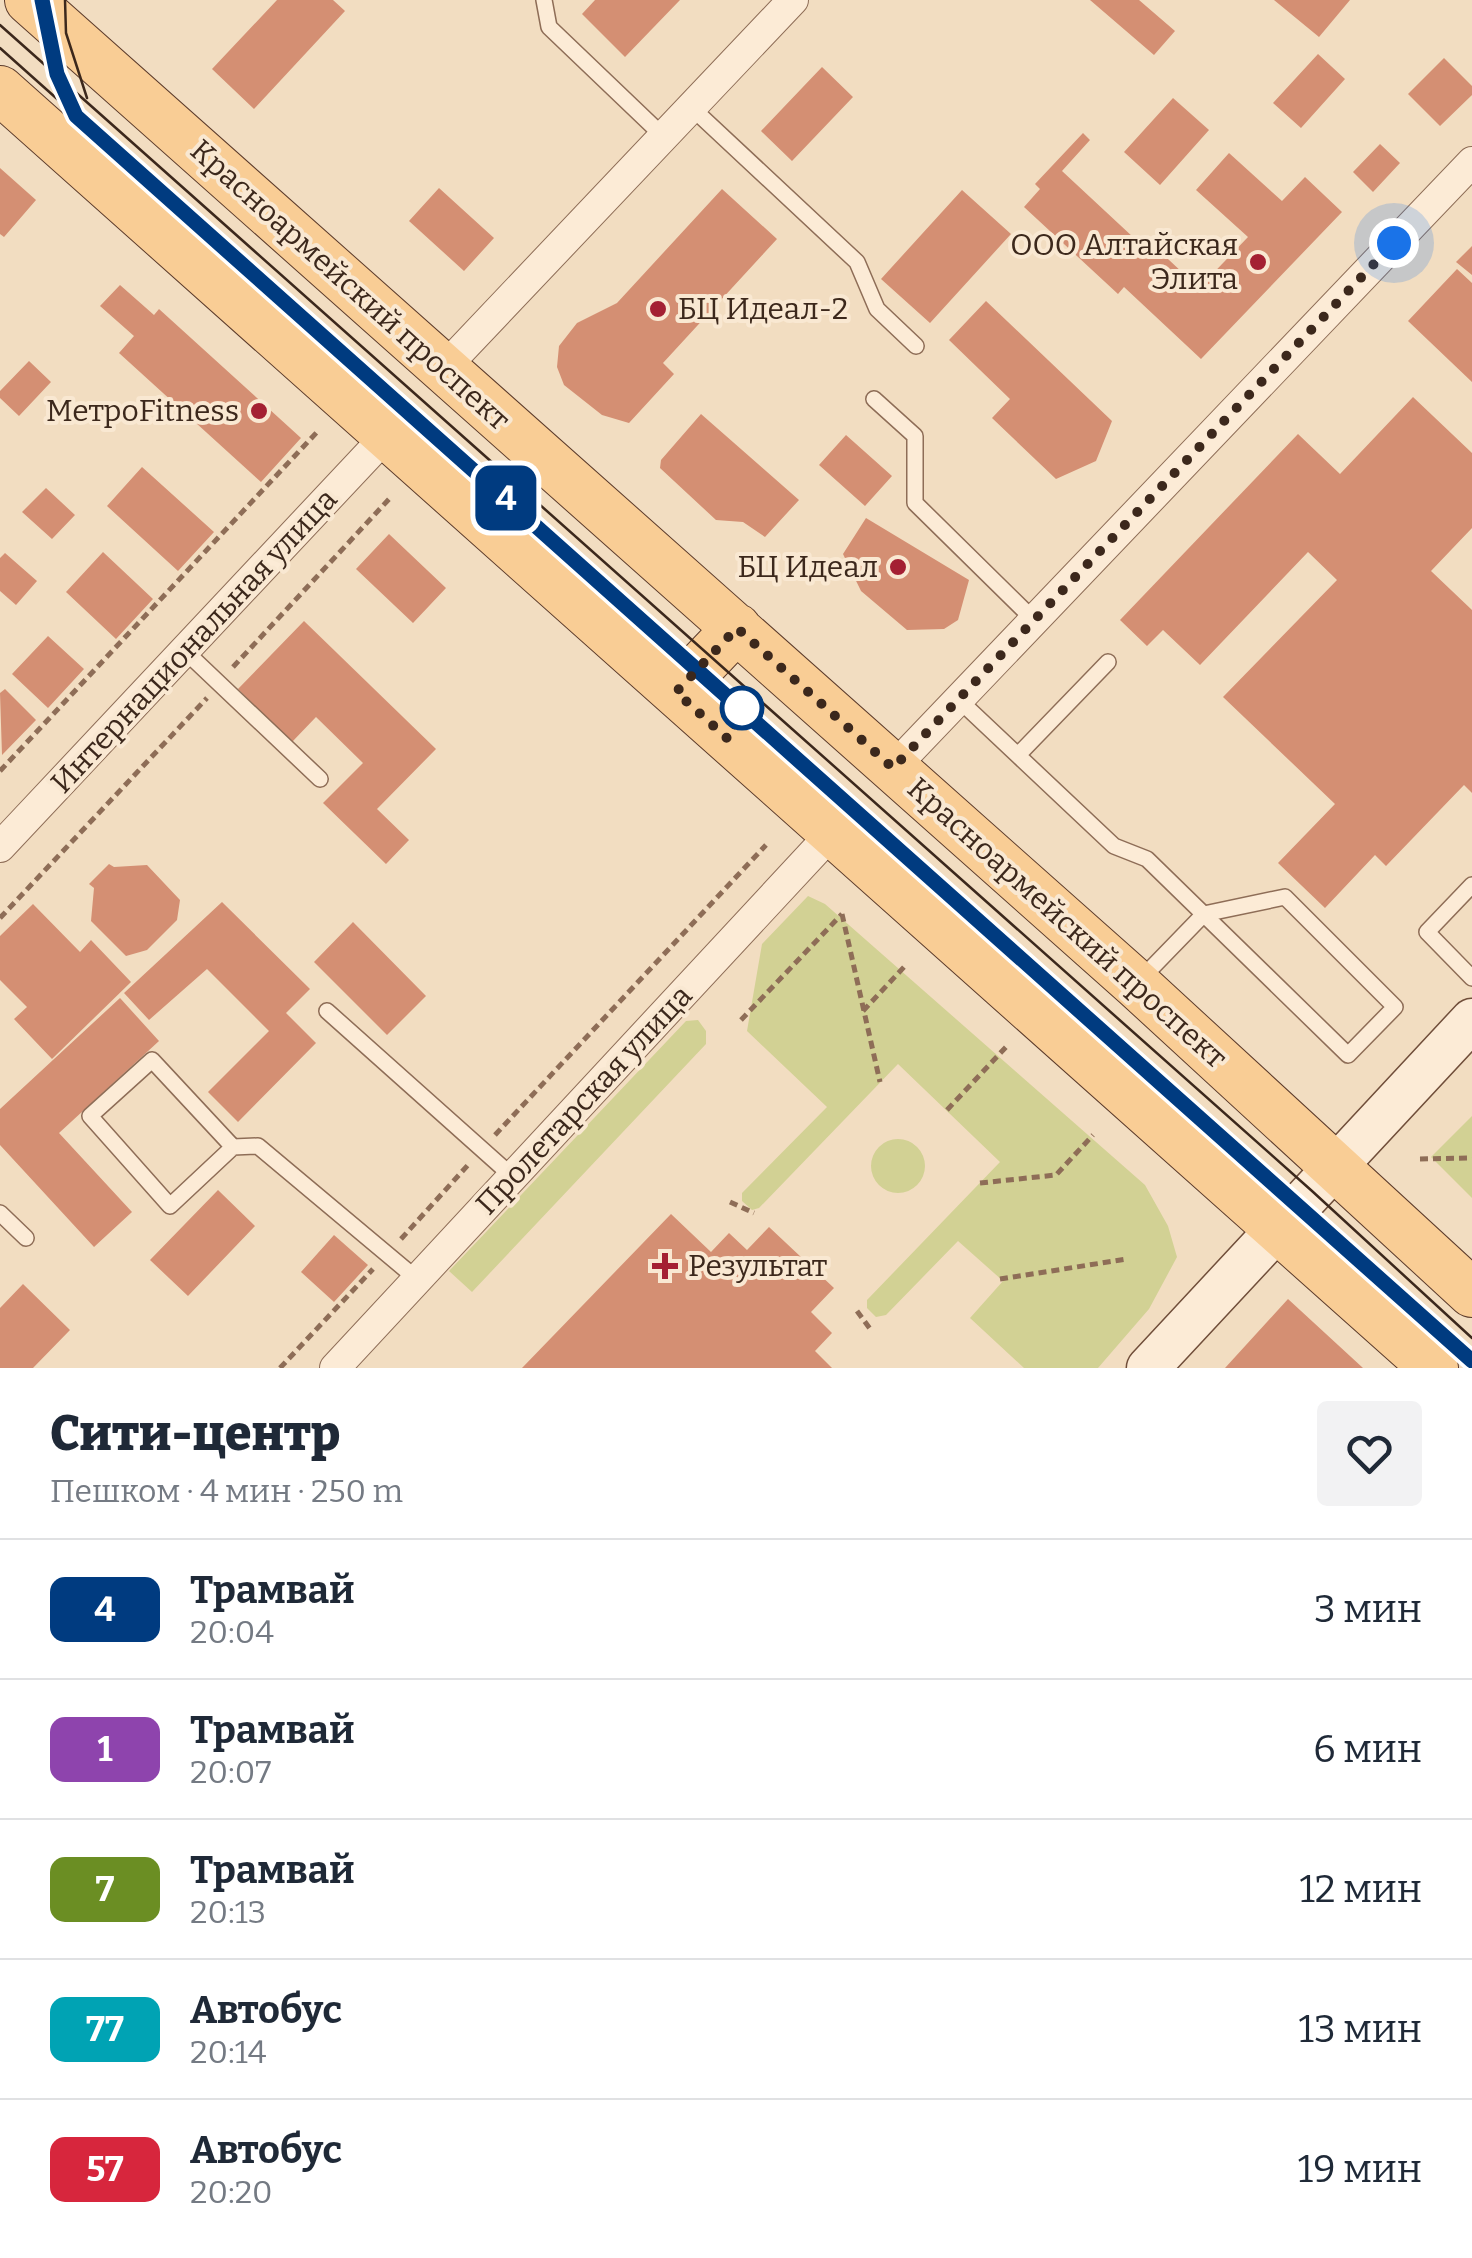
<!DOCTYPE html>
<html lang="ru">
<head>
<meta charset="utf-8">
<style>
	:root { --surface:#fff; --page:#f2f2f3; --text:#1f2937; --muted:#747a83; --line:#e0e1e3 }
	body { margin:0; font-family:Bitter,serif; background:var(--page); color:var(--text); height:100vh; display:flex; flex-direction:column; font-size:38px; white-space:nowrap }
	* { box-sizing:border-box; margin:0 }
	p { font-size:32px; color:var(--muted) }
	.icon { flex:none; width:55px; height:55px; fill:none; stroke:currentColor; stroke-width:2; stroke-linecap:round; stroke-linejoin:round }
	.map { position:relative; height:1368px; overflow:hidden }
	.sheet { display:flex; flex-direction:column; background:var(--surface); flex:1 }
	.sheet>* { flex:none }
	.badge { padding:0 20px; border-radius:15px; font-size:35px; line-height:65px }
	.you { position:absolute; width:50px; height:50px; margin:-25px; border:8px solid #fff; border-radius:50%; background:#1a73e8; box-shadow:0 0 0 15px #1a73e833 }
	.map>.badge { position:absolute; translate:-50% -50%; box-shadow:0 0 0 5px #fff }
	.round { display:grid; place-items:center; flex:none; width:105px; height:105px; border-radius:10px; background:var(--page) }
	.summary { display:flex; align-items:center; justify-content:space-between; height:170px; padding:0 50px }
	h1 { font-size:48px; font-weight:800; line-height:75px }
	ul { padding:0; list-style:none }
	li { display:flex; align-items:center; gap:30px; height:140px; padding:0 50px; border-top:2px solid var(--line) }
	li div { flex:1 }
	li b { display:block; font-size:38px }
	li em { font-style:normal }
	li .badge { min-width:110px; font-weight:700; text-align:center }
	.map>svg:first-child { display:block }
	.green { fill:#d2d194 }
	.building { fill:#d48f73 }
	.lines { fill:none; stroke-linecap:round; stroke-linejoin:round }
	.lane-casing { stroke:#8e6d57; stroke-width:18 }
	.street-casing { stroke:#8e6d57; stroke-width:32 }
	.secondary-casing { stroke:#704e3a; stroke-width:45 }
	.primary-casing { stroke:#5c3b2b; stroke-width:50 }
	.path { stroke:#8e6d57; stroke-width:5; stroke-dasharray:8 5; stroke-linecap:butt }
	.lane { stroke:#fcebd6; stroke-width:15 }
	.street { stroke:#fcebd6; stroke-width:30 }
	.secondary { stroke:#fcebd6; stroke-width:42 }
	.primary { stroke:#f9cd95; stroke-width:48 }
	.tram { stroke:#3c281c; stroke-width:2.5 }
	.line-casing { stroke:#fff; stroke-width:22 }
	.line { stroke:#003b80; stroke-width:15 }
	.walk { stroke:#3c281c; stroke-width:10; stroke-dasharray:0 18 }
	.poi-dot { fill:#a42033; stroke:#f9e8d2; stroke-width:4 }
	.stop-dot { fill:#fff; stroke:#003b80; stroke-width:5 }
	.labels { text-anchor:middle; stroke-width:8; stroke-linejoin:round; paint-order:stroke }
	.poi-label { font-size:30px; fill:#3c281c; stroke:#f9e8d2; text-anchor:end }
	.street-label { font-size:30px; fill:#3c281c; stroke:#f9e8d2 }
</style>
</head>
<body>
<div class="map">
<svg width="1472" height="1368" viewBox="0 0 1472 1368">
	<rect width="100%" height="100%" fill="#f2ddc1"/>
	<path class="green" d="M808,896L825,904L1145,1185L1168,1226L1177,1257L1149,1309L1098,1368H1024L970,1318L1003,1281L958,1241L886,1315L876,1317L867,1308V1300L1000,1162L898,1064L759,1208L752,1210L742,1201V1193L827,1107L747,1031L762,944Z
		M698,1020L706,1031V1044L472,1292L449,1271L686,1021Z
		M1472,1116V1198L1431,1157Z
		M871 1166a27 27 0 1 1 54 0a27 27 0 1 1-54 0Z"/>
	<path class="building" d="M277,0H333L345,11L254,109L212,69Z
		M595,0H680L625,57L582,14Z
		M1090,0H1139L1175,31L1154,55Z
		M1274,0H1350L1319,37Z
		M1318,54L1345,79L1301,128L1273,103Z
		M1444,58L1472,86V95L1440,126L1408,94Z
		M822,67L853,97L792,161L761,131Z
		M1173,98L1209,130L1160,185L1124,152Z
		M1083,133L1090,140L1062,171L1148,251L1153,245L1199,288L1248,237L1196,190L1229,153L1282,201L1305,177L1342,212L1201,359L1124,287L1118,294L1024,207L1040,189L1035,184Z
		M1380,144L1400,163L1373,192L1353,172Z
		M0,168L36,200L4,237L0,234Z
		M439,188L494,238L464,271L409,221Z
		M722,189L777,239L663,363L674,374L629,423L602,415L564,385L557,367L559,346L577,323L617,303Z
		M962,190L1011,234L930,323L881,279Z
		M1472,246V275L1456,262Z
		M1457,269L1472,283V382L1408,321Z
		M120,285L154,315L159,309L301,438L261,482L119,353L134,336L100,306Z
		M986,301L1112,421L1096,461L1056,479L992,418L1010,399L949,340Z
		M29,361L51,382L19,416L0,398V391Z
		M1413,397L1472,453V528L1431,571L1472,610V793L1464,785L1386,866L1375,855L1325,908L1278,863L1335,804L1223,697L1337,580L1308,552L1200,665L1163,630L1147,646L1120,620L1298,434L1340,474Z
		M701,414L799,500L765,537L743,522L716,520L660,468L661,460Z
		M846,435L892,476L865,506L819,465Z
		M142,467L214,532L178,571L107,506Z
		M46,488L75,515L52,539L22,512Z
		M866,518L969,580L958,620L944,629L907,630L861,591L843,554Z
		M389,534L446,588L413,623L356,569Z
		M103,552L153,599L116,639L66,592Z
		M5,553L37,581L16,605L0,591V558Z
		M304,621L436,749L377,809L409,840L386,864L323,803L363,763L316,717L292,742L238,689Z
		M48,636L84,669L48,708L12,674Z
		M5,689L36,720L2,755L0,693Z
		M109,864L114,867L147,865L180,900L177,920L147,950L126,956L91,921L94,888L89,884Z
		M222,902L310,989L286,1013L316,1043L238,1122L208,1092L269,1031L207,969L149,1020L124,993Z
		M33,904L80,952L91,940L131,982L52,1059L14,1019L27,1007L0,980V936Z
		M353,922L426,996L387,1035L314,962Z
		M120,998L159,1041L59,1133L132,1212L94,1247L0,1145V1109Z
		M218,1190L255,1226L188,1296L150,1260Z
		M671,1214L711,1252L729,1233L747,1250L769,1227L834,1288L811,1312L832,1333L815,1351L832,1368H522Z
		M334,1235L368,1265L334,1302L301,1272Z
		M23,1284L70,1330L33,1368H0V1308Z
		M1288,1299L1363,1368H1225Z"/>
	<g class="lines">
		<g class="lane-casing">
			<path id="lane" d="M544,0L549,27L663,136
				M691,107L857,262L877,309L916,346
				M874,399L915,436V503L1034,620
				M185,651L320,779
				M958,699L1114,846L1147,859L1348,1055L1395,1007L1285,897L1204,914L1139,981
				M1019,754L1108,662
				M1472,885L1427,932L1472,978
				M327,1011L513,1177
				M233,1147L152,1060L90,1116L170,1206L233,1147L258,1146L418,1280
				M0,1213L26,1238"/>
		</g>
		<g class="street-casing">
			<path id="street" d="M444,368L793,0
				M893,768L1472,162
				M0,847L387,435
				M335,1368L832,833"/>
		</g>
		<g class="secondary-casing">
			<path id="secondary" d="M1148,1368L1472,1020"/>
		</g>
		<g class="primary-casing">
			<path id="primary" d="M29,0L1136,984L1472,1293
				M0,90L1434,1368
				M676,692L737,628"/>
		</g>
		<path class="path" d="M233,667L390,498
			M0,771L318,431
			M842,914L880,1082
			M0,918L207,698
			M863,1011L904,967
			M741,1020L842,914
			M947,1110L1006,1047
			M495,1135L766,845
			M1420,1159L1472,1158
			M980,1183L1056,1175L1093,1135
			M730,1202L754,1213
			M401,1239L468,1165
			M1000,1279L1127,1259
			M857,1311L871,1330
			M280,1368L373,1269"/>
		<use href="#lane" class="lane"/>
		<use href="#street" class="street"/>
		<use href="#secondary" class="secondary"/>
		<use href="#primary" class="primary"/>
		<path class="tram" d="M42,0L56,73
			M65,0L66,33L87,98
			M0,25L1312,1191L1472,1338
			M0,48L1472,1361"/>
	</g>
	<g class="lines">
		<g class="line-casing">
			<path id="line" d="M42,0L57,74L76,116L1472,1361"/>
		</g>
		<use href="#line" class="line"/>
		<path class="walk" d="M742,708L728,739L676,692L737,628L893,768L1394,243"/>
	</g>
	<g class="poi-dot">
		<circle cx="1258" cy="262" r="10"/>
		<circle cx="658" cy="309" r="10"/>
		<circle cx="259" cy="411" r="10"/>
		<circle cx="898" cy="567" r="10"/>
		<path d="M660 1251h10v10h10v10h-10v10h-10v-10h-10v-10h10z"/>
	</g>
	<circle class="stop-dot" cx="742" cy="708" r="20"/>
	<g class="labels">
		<g class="poi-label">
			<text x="1238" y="255">ООО Алтайская<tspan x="1238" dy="34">Элита</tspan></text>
			<text x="678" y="319" text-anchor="start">БЦ Идеал-2</text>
			<text x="239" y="421">МетроFitness</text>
			<text x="878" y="577">БЦ Идеал</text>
			<text x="688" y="1276" text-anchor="start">Результат</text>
		</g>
		<g class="street-label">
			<text transform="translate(350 285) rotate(42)" y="10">Красноармейский проспект</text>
			<text transform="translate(194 641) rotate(-47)" y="10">Интернациональная улица</text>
			<text transform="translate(1067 923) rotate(42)" y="10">Красноармейский проспект</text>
			<text transform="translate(584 1100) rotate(-47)" y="10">Пролетарская улица</text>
		</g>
	</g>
</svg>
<div class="you" style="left:1394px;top:243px"></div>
<b class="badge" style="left:506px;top:498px;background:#003b80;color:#fff">4</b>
</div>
<section class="sheet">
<div class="summary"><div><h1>Сити-центр</h1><p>Пешком · 4 мин · 250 m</p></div><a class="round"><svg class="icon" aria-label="heart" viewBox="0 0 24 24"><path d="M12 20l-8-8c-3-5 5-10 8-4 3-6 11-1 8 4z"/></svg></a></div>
<ul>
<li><span class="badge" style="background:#003b80;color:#fff">4</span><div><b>Трамвай</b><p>20:04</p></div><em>3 мин</em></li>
<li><span class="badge" style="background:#8e44ad;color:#fff">1</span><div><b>Трамвай</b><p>20:07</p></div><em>6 мин</em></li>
<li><span class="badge" style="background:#6b8e23;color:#fff">7</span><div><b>Трамвай</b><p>20:13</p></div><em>12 мин</em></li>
<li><span class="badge" style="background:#00a3b4;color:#fff">77</span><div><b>Автобус</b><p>20:14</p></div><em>13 мин</em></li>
<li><span class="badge" style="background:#d7263d;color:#fff">57</span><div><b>Автобус</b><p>20:20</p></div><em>19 мин</em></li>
</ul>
</section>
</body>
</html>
